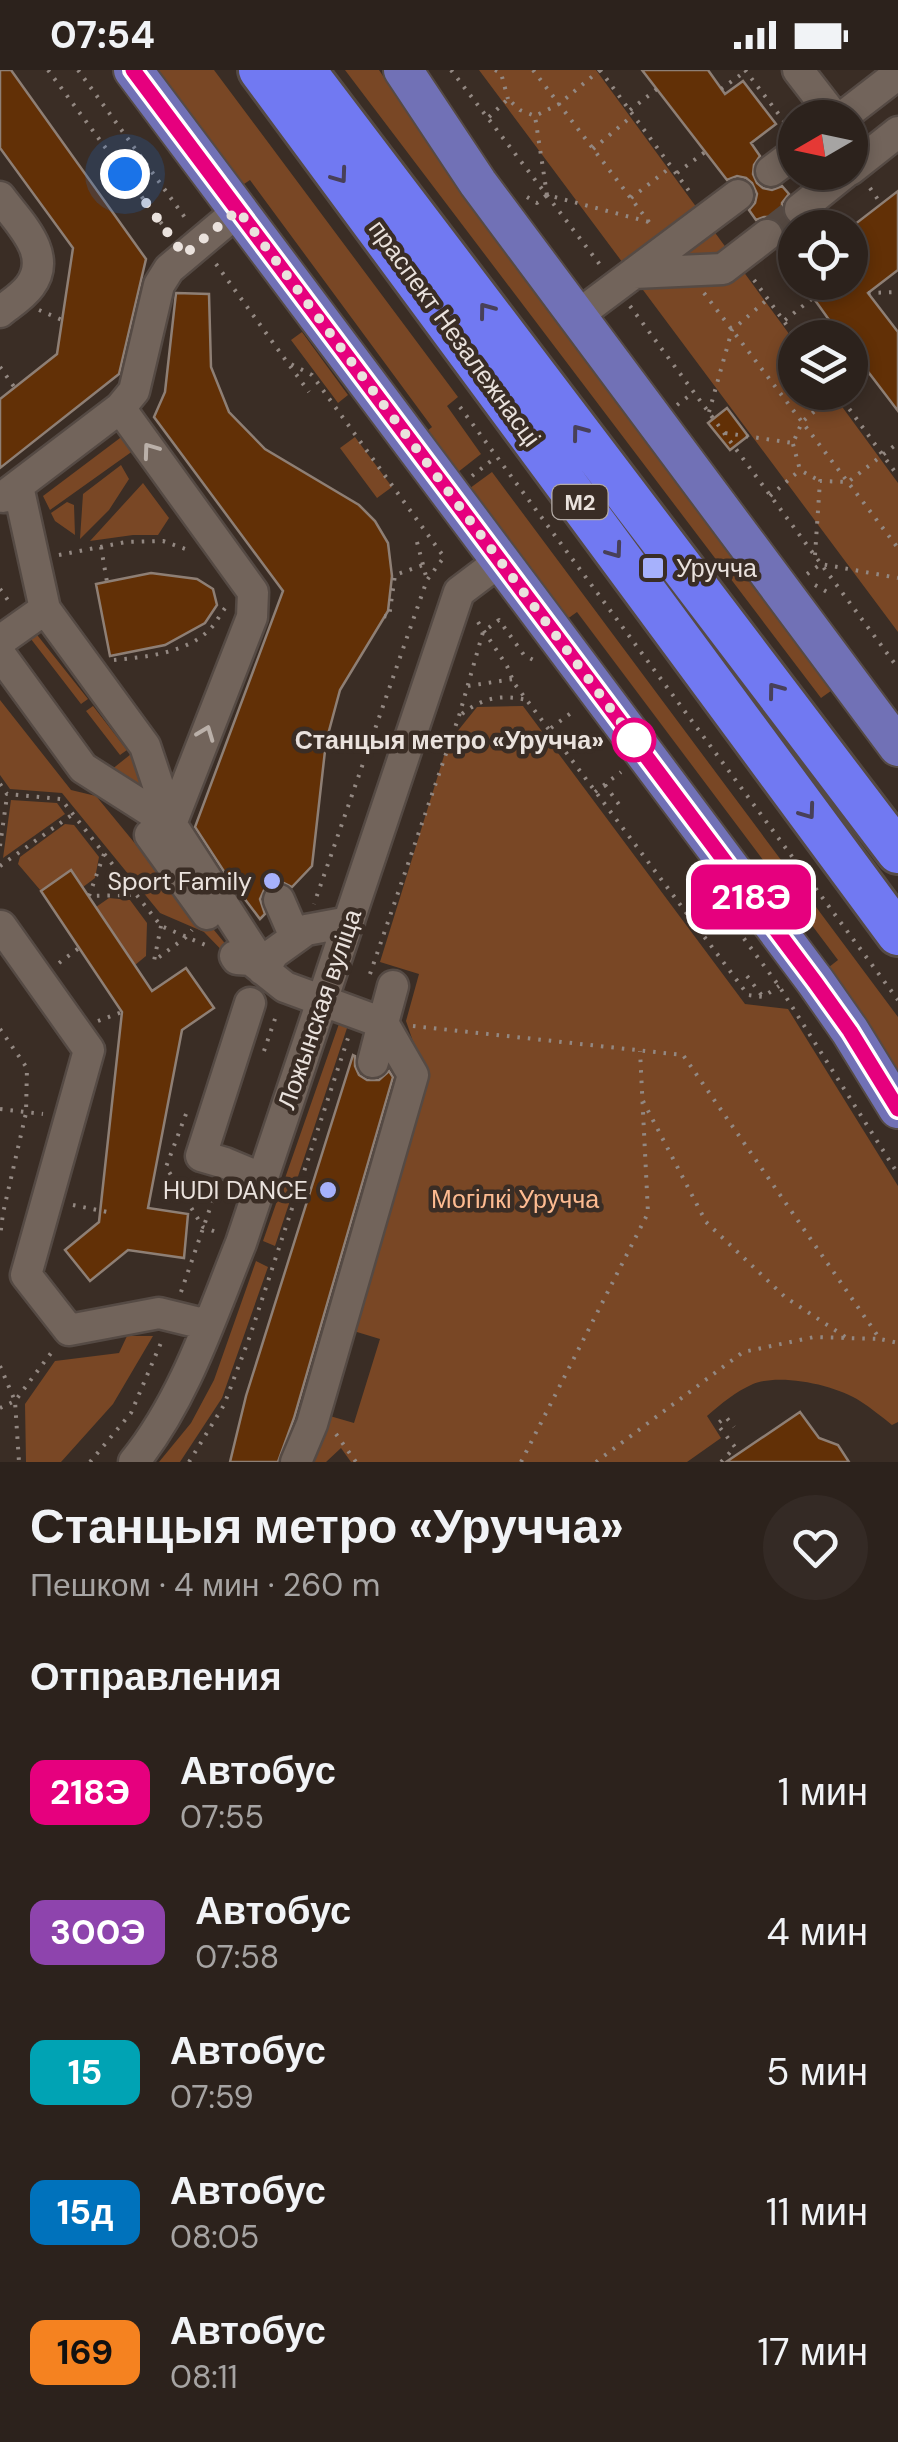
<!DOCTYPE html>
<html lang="ru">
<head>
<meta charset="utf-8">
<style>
	:root { --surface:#2c221c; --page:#342a25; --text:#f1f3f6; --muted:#a6a4a3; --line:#483f3b }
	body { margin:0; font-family:"DM Sans",sans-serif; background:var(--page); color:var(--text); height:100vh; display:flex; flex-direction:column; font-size:38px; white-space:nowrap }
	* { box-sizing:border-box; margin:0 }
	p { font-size:32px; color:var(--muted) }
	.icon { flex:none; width:55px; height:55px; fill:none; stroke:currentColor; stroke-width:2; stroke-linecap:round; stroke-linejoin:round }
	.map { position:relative; height:1392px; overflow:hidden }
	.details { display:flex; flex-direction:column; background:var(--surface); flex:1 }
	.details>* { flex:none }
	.badge { padding:0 20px; border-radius:15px; font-size:35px; line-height:65px }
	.needle { width:65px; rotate:261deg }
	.tools { position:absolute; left:778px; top:30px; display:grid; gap:20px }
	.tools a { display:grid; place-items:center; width:90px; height:90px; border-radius:50%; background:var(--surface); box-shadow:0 5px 15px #0003,0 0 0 2px var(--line); font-size:50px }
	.you { position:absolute; width:50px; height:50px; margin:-25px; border:8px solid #fff; border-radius:50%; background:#1a73e8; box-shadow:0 0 0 15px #1a73e833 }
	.map>.badge { position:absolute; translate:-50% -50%; box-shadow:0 0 0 5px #fff }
	h2 { padding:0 30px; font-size:38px; line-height:90px }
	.round { display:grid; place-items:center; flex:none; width:105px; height:105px; border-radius:52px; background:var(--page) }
	.overview { display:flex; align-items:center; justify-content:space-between; height:170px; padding:0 30px }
	h1 { font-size:48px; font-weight:700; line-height:75px }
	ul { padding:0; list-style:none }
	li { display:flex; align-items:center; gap:30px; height:140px; padding:0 30px }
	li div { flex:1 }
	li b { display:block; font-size:38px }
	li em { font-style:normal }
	li .badge { min-width:110px; font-weight:700; text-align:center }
	.status { display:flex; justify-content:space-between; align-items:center; height:70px; padding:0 50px; background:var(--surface); direction:ltr }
	.status svg { height:28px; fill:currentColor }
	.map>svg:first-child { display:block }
	.green { fill:#794725 }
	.building { fill:#623006; stroke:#8e7f75; stroke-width:2.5 }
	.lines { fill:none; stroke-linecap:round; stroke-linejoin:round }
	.minor-tunnel { stroke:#544841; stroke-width:30; stroke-dasharray:30 15; stroke-linecap:butt }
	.minor-casing { stroke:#554a44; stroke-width:35 }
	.major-casing { stroke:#554a44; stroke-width:42 }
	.highway-casing { stroke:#554a44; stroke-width:48 }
	.path { stroke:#938882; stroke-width:4; stroke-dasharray:2.5 8; stroke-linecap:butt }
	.minor { stroke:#72645b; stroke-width:30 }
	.major { stroke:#7171b6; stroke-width:38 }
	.highway { stroke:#7179f2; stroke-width:42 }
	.oneway { stroke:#484058 }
	.oneway2 { stroke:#bab0a9 }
	.line-casing { stroke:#fff; stroke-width:22 }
	.line { stroke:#e6007e; stroke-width:15 }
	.walk { stroke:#eae2dd; stroke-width:10; stroke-dasharray:0 18 }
	.poi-dot { fill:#a6b1fc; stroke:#3a2d25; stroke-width:4 }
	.stop-dot { fill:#fff; stroke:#e6007e; stroke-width:5 }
	.labels { text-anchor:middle; stroke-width:9; stroke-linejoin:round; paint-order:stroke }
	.shield { fill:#3a2d25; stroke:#b5aca6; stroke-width:2.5 }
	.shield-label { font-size:22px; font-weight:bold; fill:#eae2dd }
	.street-label { font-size:25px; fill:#eae2dd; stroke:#3a2d25 }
	.poi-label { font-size:25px; fill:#eae2dd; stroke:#3a2d25; text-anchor:end }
	.stop-label { font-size:25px; font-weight:bold; fill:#eae2dd; stroke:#3a2d25; text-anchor:end }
	.park-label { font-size:25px; fill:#fdbb91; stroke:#3a2d25 }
</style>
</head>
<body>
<div class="status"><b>07:54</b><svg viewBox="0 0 49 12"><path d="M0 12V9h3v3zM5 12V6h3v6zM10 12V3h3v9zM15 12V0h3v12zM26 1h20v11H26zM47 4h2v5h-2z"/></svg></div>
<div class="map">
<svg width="898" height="1392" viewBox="0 0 898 1392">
	<rect width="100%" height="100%" fill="#3a2d25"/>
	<path class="green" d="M146,0H214L458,327L447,336L481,384L453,406L421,366L432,357L250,110L238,118Z
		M345,0H379L412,49L835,618L821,628Z
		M479,0H596L795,272V322L832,323L898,413V562Z
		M302,262L348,325L338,333L291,270Z
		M128,362L137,378L50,440L43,426Z
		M355,367L392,417L377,428L340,378Z
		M121,395L129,409L109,440L80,469L83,424Z
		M492,402L898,947V1009L824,901L838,890L577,542L563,552L466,421Z
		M143,413L169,448L158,465H133L90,471Z
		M67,432L74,435L75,465L55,451L51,443Z
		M30,556L88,629L81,634L24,560Z
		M0,630L71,720L96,726L193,844L200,843L237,888L239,898L204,862L160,843L62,723L10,719L0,705Z
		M93,636L127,680L120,685L86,641Z
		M523,636L745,934L788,939L898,1116V1352L892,1355C882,1347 871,1338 860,1331C836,1315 780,1303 753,1314C735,1322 722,1333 707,1346L721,1368L687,1392H351L341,1378L326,1392H309L323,1344L354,1353L380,1269L347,1259L418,986L406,951L419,904L380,892L448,673L477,637Z
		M131,684L148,706L139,720L111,700Z
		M11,730L57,733L65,744L3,788Z
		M65,754L74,755L99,787L95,808L83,817L71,801L41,821L18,794L20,787Z
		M109,828L130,830L147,853L146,886L135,895L96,837Z
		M341,948L349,952L275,1176L263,1171Z
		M256,1191L268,1197L222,1328L180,1392H159L191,1353L214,1310Z
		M127,1266H153L113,1334L61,1392H26L25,1334L55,1291L119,1283Z"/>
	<path class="building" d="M0,0H11L146,189L119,304L0,398V329L57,284L73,178L0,78Z
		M642,0H708L725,24L743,11L776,54L751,73L760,86L754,95L753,104L757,113L763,118L772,120L782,116L789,124L782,133V143L786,151L794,157L801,158H795V204L778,180L785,171V162L782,154L773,147H764L756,150L749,140L755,133L757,124L752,113L746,108L737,106L727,110Z
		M898,121V200L868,223L898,262V341L850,278V268H842L802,212H850V158Z
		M176,223L209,224L211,297L229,342L265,379L359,435L375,451L388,473L392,506L388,541L340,620L326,672L312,796L292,817L280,811L272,813L265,818L260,829L265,844L260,849L225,803L195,757L283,521L154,347L165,322Z
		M727,338L748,366L730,380L708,353Z
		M151,503L197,509L213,519L217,535L205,553L165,575L110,586L96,514Z
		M71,800L152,921L186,898L214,938L182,960L148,1138L188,1144L184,1188L128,1180L90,1211L65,1180L99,1152L122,942L41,821Z
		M353,985L355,986V996L359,1005L367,1010H379L389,1001L393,1007L294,1348L278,1392H230L246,1326Z
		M800,1342L819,1368L838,1375L849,1392H726Z"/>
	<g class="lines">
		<path class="minor-tunnel" d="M767,165L800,139"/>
		<g class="minor-casing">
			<path id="minor" d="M798,0L835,48
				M841,48L898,4
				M850,100L898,62
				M771,101L795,83
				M0,127C18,152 54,184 30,216C23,226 10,234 0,242
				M800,139L846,102
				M634,203L723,199L767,165
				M578,245L738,125
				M120,338L253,522L252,547L171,754
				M18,416L45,539L145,676L171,754L252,879L251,890
				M3,427L120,338L134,321L159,215L169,199L238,141
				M0,571L45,539
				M0,584L83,698L171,754
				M150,765L207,844
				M279,830L295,867
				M1,856L89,980L26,1205L69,1260L159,1243L208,1255
				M235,886L237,889L251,890L285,917L383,953L393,916
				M263,900L274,883L306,860L349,852
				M250,933L201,1086L225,1093L261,1108
				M373,992L383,953
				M134,1392C185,1329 211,1247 241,1173L459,522L500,491
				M296,1392L312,1354L413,1005L383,953"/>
		</g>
		<g class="major-casing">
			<path id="major" d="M133,0L815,911L850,961L898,1039
				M403,0L478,113L898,677"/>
		</g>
		<g class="highway-casing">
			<path id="highway" d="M260,0L898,864
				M304,0L898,782"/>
		</g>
		<path class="path" d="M48,0L170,165
			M78,0L186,149
			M451,0L601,196
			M495,0L501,3L508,29
			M533,0L652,156
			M600,0L692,125
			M600,0L559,34L535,46L547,125L649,152
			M745,0L790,59
			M721,19L746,1
			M630,40L657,19
			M489,47L508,29L520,40L535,46
			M593,79L632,46
			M677,103L705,82
			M870,118L881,134
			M527,127L537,133L547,125
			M631,128L671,97
			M216,194L287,292L312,305L444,487L427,510L314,834
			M754,210L796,268
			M704,223L898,478
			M868,223L898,222
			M630,236L898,598
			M39,240L62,250
			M785,250L813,228
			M290,296L309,322
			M0,297L15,318
			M850,311L865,297
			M837,322L898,406
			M677,335L693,323
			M460,337L898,930
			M709,342L732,260L768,229
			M725,363L793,373L802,352L837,322
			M793,374L800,400L820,411
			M472,406L496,387
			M770,426L800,400
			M417,472L427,510
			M101,477L107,512
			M59,485L126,472L163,471L191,481
			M815,485L820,411L848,412L898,373
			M807,504L821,494L898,508
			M815,515L827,522
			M0,519L10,533
			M384,546L389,547L395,505L423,495
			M478,552L507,596L514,613L748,925L763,927L779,916
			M114,590C146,587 189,583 212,557C217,551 221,543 226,537
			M468,616L513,609
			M462,644C482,628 501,624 527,630
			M551,658L575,640
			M0,714L7,724L61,729L161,856L210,877
			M605,715L623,740
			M595,722L621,702
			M0,776L7,726
			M104,784L89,826L134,825
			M0,796L73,744
			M694,801L779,916L898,1104
			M161,856L154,891L186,867L192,860
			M59,893L79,878
			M370,904L459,646L483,562L499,550L524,585L539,593
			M747,906L763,927
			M98,951L122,942
			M413,956L683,985L880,1269L898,1273
			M0,959L27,998L26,1043L3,1143L0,1167
			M264,981L277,943
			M643,1031L706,1152L785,1227L847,1268
			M0,1039L43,1044
			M186,1044L166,1097L203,1157L216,1162
			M73,1135L112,1143
			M181,1222L217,1118
			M0,1296L15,1331L19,1392
			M0,1338L15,1331L54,1279
			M336,1364L356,1392
			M90,1392L131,1343L163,1268
			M189,1392L224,1335L250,1266L349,965
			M521,1392L648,1143L640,981
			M596,1392L743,1282L814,1267L880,1269
			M721,1392L735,1377L717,1354L726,1347L734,1357"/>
		<use href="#minor" class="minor"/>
		<use href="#major" class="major"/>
		<use href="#highway" class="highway"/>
	</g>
	<defs><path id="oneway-chevron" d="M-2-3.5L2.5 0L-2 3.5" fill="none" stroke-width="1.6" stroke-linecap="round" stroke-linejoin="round" transform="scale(2.5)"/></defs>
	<g class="oneway">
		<use href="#oneway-chevron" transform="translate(340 106) rotate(54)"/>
		<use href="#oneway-chevron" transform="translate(486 240) rotate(-127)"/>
		<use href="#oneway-chevron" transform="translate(579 362) rotate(-127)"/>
		<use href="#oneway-chevron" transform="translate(615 481) rotate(54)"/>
		<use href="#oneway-chevron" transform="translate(775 620) rotate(-127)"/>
		<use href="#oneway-chevron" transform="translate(808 742) rotate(54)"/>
	</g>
	<g class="oneway2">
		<use href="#oneway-chevron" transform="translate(150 380) rotate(-126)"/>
		<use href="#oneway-chevron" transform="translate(206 663) rotate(-69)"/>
	</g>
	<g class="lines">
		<g class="line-casing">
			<path id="line" d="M133,0L815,912L850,961L898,1039"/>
		</g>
		<use href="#line" class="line"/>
		<path class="walk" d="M125,104L184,185L238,140L634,670"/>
	</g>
	<g class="poi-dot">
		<rect x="641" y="486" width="24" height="24" rx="5"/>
		<circle cx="272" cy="811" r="10"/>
		<circle cx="328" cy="1120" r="10"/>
	</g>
	<circle class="stop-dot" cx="634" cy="670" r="20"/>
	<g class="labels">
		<rect class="shield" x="552.5" y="415" width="55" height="34" rx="8"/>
		<g class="shield-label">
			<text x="580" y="440">М2</text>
		</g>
		<g class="street-label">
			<text transform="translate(455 263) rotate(54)" y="9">праспект Незалежнасці</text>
			<text transform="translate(319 939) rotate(-71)" y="9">Ложынская вуліца</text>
		</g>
		<g class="poi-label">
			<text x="676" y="507" text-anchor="start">Уручча</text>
			<text x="252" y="820">Sport Family</text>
			<text x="308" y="1129">HUDI DANCE</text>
		</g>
		<g class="stop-label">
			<text x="604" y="679">Станцыя метро «Уручча»</text>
		</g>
		<g class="park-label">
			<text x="515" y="1138">Могілкі Уручча</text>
		</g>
	</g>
</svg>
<div class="tools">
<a><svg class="needle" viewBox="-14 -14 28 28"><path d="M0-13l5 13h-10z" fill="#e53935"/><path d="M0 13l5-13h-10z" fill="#a6a4a3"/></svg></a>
<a><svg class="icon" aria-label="locate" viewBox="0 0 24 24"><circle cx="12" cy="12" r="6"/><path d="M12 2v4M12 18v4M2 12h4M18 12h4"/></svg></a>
<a><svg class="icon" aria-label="layers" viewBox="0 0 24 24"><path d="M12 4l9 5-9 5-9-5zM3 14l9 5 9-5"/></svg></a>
</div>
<div class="you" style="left:125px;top:104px"></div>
<b class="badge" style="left:751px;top:827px;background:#e6007e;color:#fff">218Э</b>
</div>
<section class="details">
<div class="overview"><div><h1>Станцыя метро «Уручча»</h1><p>Пешком · 4 мин · 260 m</p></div><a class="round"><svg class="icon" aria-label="heart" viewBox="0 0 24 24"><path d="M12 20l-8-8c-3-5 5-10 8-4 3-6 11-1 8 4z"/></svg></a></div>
<h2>Отправления</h2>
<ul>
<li><span class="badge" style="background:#e6007e;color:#fff">218Э</span><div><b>Автобус</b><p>07:55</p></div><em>1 мин</em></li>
<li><span class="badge" style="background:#8e44ad;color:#fff">300Э</span><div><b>Автобус</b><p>07:58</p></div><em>4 мин</em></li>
<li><span class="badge" style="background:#00a3b4;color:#fff">15</span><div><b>Автобус</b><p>07:59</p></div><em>5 мин</em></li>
<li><span class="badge" style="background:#0072bc;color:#fff">15д</span><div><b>Автобус</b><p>08:05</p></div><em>11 мин</em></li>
<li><span class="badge" style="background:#f58220;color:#111">169</span><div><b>Автобус</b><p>08:11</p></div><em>17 мин</em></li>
</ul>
</section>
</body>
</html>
